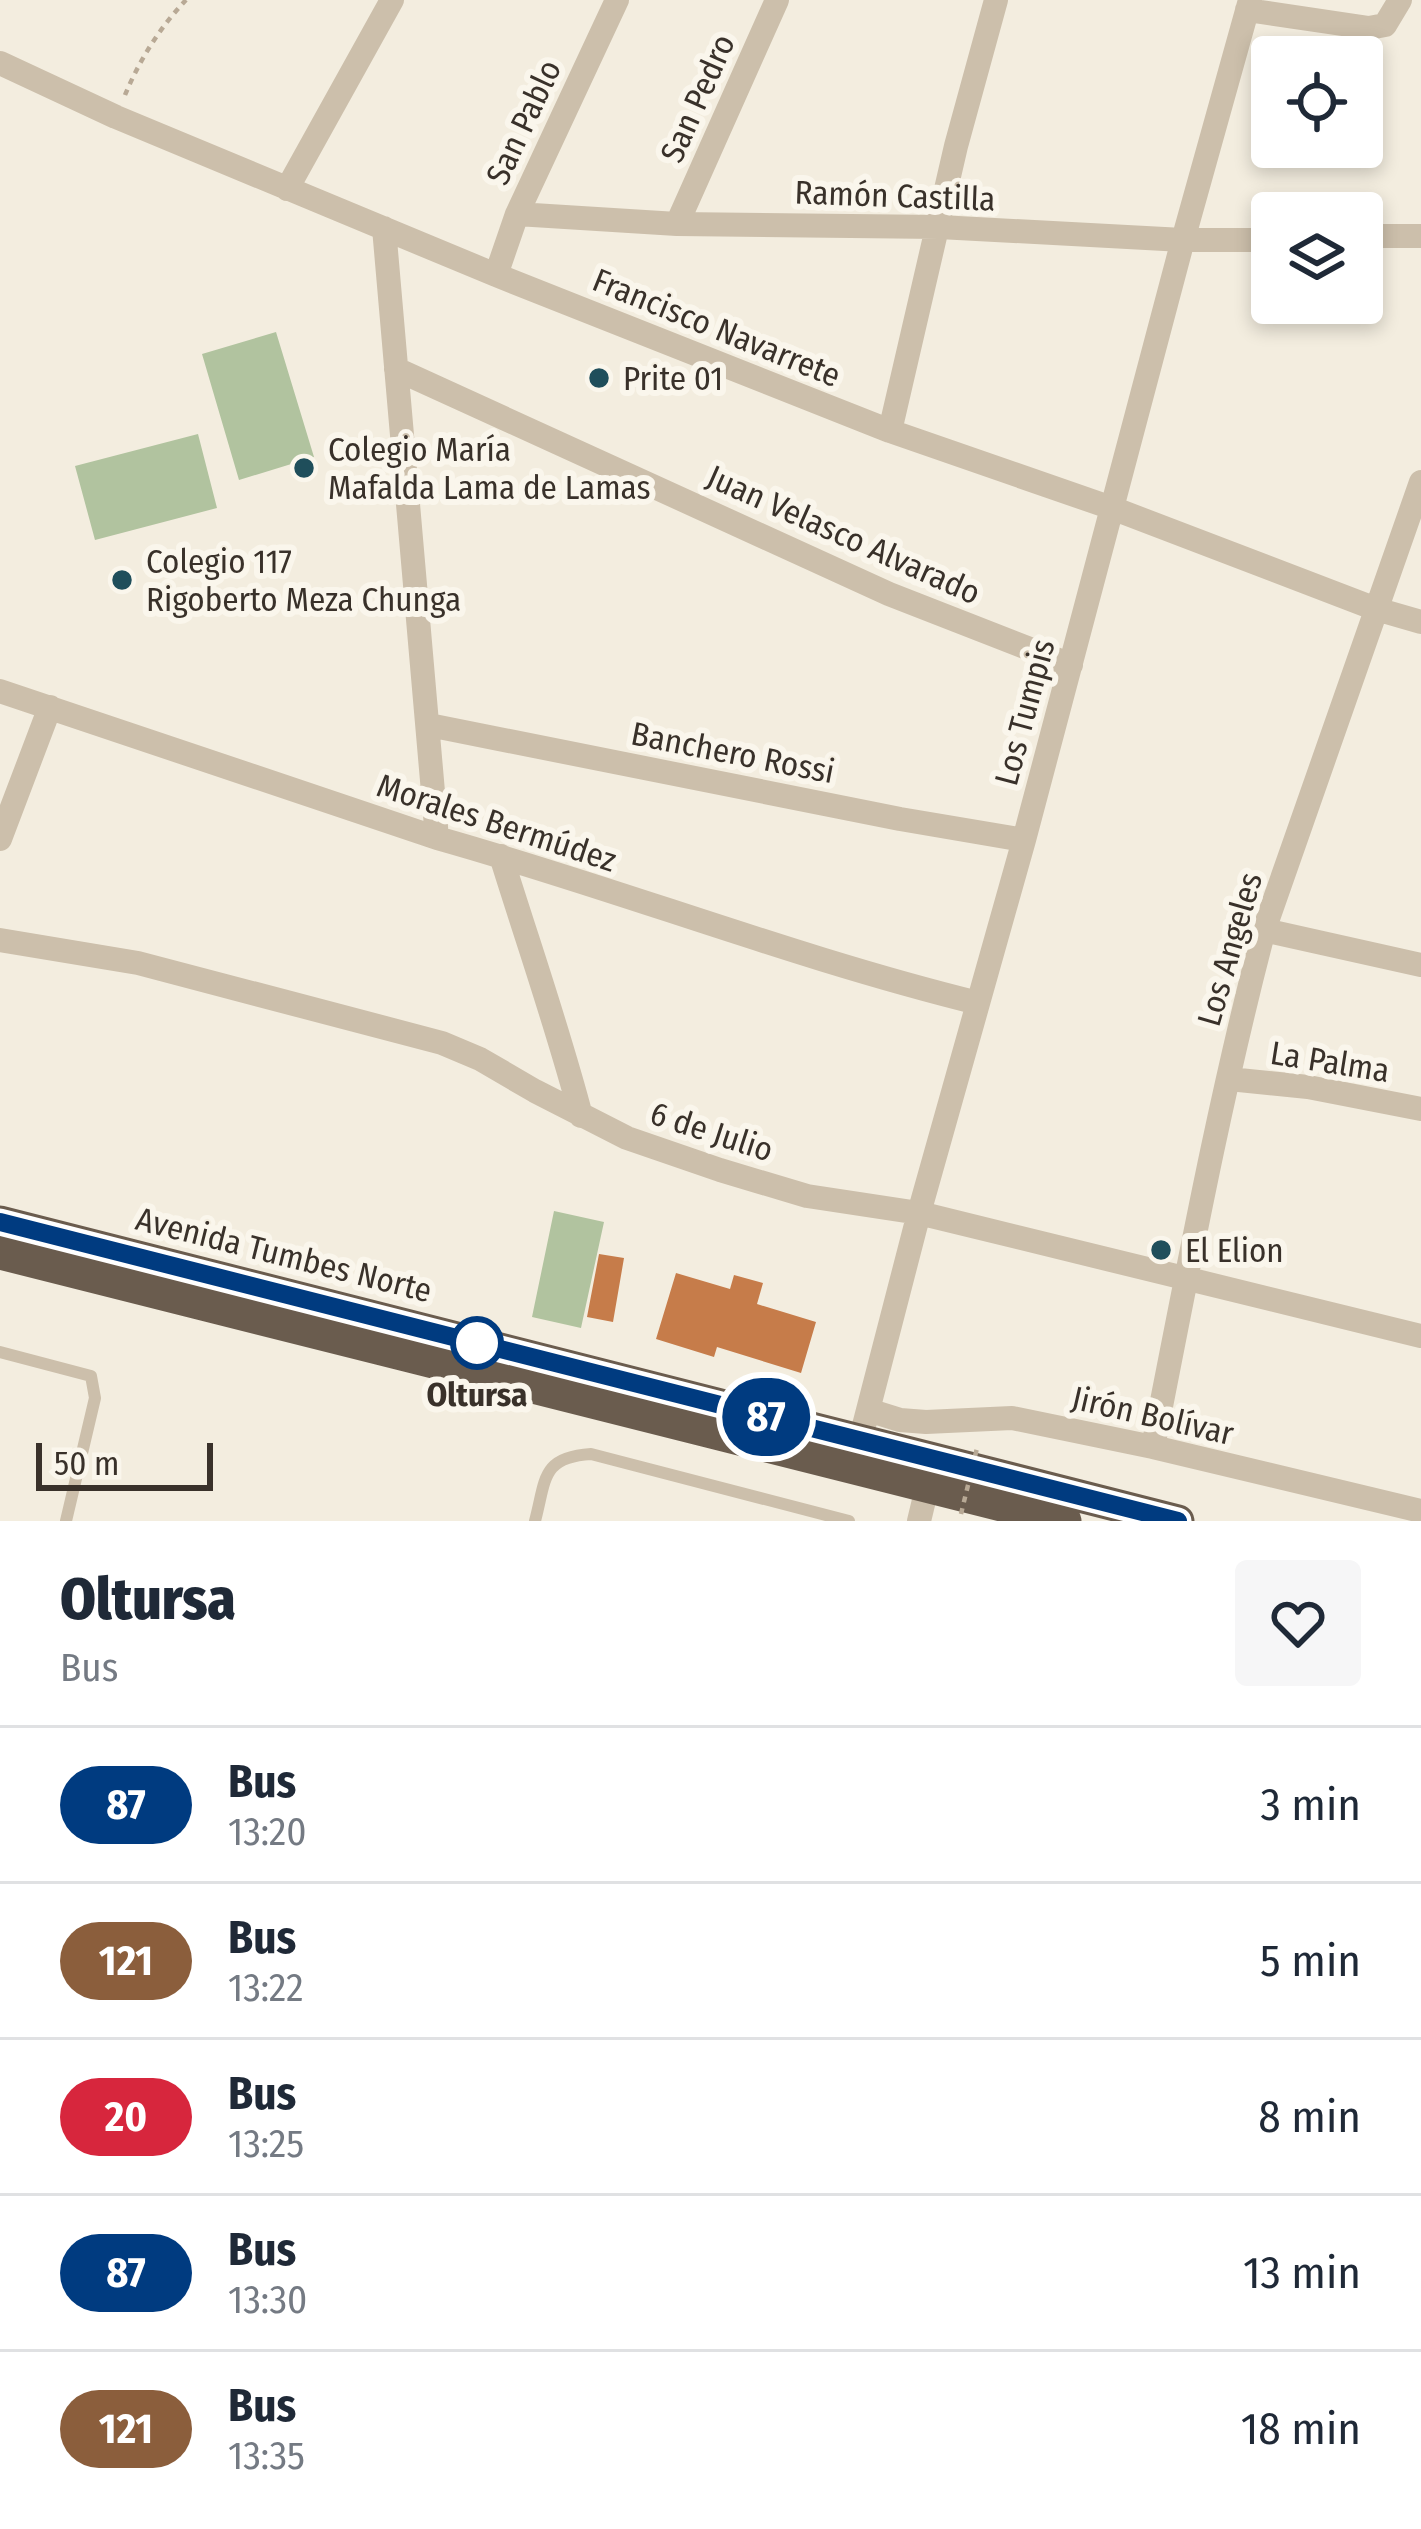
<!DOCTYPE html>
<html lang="en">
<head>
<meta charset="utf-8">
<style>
	:root { --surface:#fff; --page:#f6f6f7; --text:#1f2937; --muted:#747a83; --line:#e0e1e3 }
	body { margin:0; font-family:"Fira Sans Condensed",sans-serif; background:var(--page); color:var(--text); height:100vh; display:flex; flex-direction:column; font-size:45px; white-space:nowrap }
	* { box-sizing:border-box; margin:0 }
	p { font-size:39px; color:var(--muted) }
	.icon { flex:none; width:66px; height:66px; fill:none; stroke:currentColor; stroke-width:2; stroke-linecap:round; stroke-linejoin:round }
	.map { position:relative; height:1521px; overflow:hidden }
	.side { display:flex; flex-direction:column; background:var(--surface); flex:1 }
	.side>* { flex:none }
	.badge { padding:0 24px; border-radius:39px; font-size:42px; line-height:78px }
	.fabs { position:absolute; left:1251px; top:36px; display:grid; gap:24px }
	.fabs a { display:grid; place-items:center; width:132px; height:132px; border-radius:12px; background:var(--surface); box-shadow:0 6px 18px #0003; font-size:60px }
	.scale { position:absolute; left:36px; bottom:30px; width:177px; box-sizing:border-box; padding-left:12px; border:6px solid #39312a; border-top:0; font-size:33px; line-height:42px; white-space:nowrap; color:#39312a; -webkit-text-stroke:9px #faf6ec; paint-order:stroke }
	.map>.badge { position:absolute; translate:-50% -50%; box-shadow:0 0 0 6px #fff }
	.round { display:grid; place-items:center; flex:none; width:126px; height:126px; border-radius:12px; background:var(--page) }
	.summary { display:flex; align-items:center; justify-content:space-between; height:204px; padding:0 60px }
	h1 { font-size:57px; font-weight:800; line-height:90px }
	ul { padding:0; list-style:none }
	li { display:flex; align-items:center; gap:36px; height:156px; padding:0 60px; border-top:3px solid var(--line) }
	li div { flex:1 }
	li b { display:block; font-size:45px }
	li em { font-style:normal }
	li .badge { min-width:132px; font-weight:700; text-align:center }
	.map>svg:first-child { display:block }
	.green { fill:#b1c39f }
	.building { fill:#c67c4a }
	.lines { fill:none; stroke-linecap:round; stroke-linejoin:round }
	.path { stroke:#b8a995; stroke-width:4.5; stroke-dasharray:6 6; stroke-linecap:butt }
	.service { stroke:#ccbfab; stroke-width:12 }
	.minor { stroke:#ccbfab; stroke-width:24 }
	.trunk { stroke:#6a5c4e; stroke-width:33 }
	.path-bridge { stroke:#b8a995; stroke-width:4.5; stroke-dasharray:6 6; stroke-linecap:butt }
	.line-casing { stroke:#fff; stroke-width:27 }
	.line { stroke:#003b80; stroke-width:18 }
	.poi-dot { fill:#1f4e5b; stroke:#faf6ec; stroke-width:4.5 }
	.stop-dot { fill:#fff; stroke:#003b80; stroke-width:6 }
	.labels { text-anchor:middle; stroke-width:12; stroke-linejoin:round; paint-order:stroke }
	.street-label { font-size:33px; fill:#39312a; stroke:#faf6ec }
	.poi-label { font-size:33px; fill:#39312a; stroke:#faf6ec; text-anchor:start }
	.stop-label { font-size:33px; font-weight:bold; fill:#39312a; stroke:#faf6ec }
</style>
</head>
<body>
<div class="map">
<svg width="1421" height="1521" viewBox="0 0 1421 1521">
	<rect width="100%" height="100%" fill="#f3eddf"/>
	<path class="green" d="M276,332L314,457L239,480L202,354Z
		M198,434L217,508L95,540L75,466Z
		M554,1211L604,1222L581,1328L532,1317Z"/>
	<path class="building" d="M599,1254L624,1258L613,1322L587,1317Z
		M676,1273L730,1289L734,1275L763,1283L757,1304L816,1322L801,1373L717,1347L714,1357L656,1339Z"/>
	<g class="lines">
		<path class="path" d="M125,95C139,61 160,27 186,0"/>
		<path class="service" d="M0,1352L91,1376L95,1398L66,1521
			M535,1521C546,1480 541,1457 591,1454L849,1521"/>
		<path class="minor" d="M1247,10L1369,28L1385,25L1400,0
			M0,63L116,117L496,275L890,431L1112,508L1376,609L1421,622
			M287,189L392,0
			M517,214L677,224L939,227L1183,240H1272
			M677,224L777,0
			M384,228L437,838
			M1362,236H1421
			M496,275L517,214L617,0
			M396,369L889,594L1071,665
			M890,431L956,146L996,0
			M0,691L437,838C619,889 795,958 978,1003
			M429,725L900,819L1024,840
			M0,839L50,707
			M501,856C528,943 558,1028 581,1116
			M1264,930L1421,965
			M0,940L138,963L442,1043L480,1059L535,1091L627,1138L720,1170L807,1196L919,1213L1421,1336
			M1229,1079L1308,1087L1421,1109
			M868,1410L900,1420L926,1422L1012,1418L1153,1447L1421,1511
			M860,1441L919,1213L1024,840L1183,240L1250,0
			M1153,1447C1187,1275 1219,1101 1264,930L1421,482
			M919,1521L931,1471"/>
		<path class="trunk" d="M0,1222L1178,1521
			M0,1253L1065,1521"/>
		<path class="path-bridge" d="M961,1514L978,1444"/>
	</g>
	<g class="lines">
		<g class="line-casing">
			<path id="line" d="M0,1222L1178,1521"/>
		</g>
		<use href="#line" class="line"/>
	</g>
	<g class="poi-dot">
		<circle cx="599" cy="378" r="12"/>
		<circle cx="304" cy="468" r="12"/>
		<circle cx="122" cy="580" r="12"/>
		<circle cx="1161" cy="1250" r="12"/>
	</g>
	<circle class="stop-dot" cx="477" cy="1343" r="24"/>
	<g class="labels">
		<g class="street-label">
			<text transform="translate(697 98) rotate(-66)" y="12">San Pedro</text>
			<text transform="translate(523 122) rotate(-65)" y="12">San Pablo</text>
			<text transform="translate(895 195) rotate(2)" y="12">Ramón Castilla</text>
			<text transform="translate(717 327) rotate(22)" y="12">Francisco Navarrete</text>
			<text transform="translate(844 534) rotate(24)" y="12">Juan Velasco Alvarado</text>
			<text transform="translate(1024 712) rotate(-75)" y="12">Los Tumpis</text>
			<text transform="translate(733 752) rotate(11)" y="12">Banchero Rossi</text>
			<text transform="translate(497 822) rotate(18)" y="12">Morales Bermúdez</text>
			<text transform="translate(1229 949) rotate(-74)" y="12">Los Angeles</text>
			<text transform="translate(1330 1061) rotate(9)" y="12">La Palma</text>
			<text transform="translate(712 1131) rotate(18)" y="12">6 de Julio</text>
			<text transform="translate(284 1254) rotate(14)" y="12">Avenida Tumbes Norte</text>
			<text transform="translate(1153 1415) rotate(13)" y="12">Jirón Bolívar</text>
		</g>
		<g class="poi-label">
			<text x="623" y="390">Prite 01</text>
			<text x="328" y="461">Colegio María<tspan x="328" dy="38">Mafalda Lama de Lamas</tspan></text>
			<text x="146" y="573">Colegio 117<tspan x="146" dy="38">Rigoberto Meza Chunga</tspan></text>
			<text x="1185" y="1262">El Elion</text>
		</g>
		<g class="stop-label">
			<text x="477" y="1406">Oltursa</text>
		</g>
	</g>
</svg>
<div class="fabs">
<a><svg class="icon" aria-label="locate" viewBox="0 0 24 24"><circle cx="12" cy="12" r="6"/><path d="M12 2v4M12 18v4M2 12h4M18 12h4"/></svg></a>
<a><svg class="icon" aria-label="layers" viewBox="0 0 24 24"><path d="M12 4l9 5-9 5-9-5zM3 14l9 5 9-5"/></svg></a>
</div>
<div class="scale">50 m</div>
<b class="badge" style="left:766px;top:1417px;background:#003b80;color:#fff">87</b>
</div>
<section class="side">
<div class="summary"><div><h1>Oltursa</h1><p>Bus</p></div><a class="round"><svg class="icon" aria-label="heart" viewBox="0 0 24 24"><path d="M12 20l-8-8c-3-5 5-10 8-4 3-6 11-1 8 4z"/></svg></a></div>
<ul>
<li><span class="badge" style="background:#003b80;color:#fff">87</span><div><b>Bus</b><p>13:20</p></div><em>3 min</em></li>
<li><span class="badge" style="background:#8b5e3c;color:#fff">121</span><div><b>Bus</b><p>13:22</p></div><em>5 min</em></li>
<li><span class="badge" style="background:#d7263d;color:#fff">20</span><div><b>Bus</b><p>13:25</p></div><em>8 min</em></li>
<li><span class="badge" style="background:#003b80;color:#fff">87</span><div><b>Bus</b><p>13:30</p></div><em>13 min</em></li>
<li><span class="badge" style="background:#8b5e3c;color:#fff">121</span><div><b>Bus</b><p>13:35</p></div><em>18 min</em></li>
</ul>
</section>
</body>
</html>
